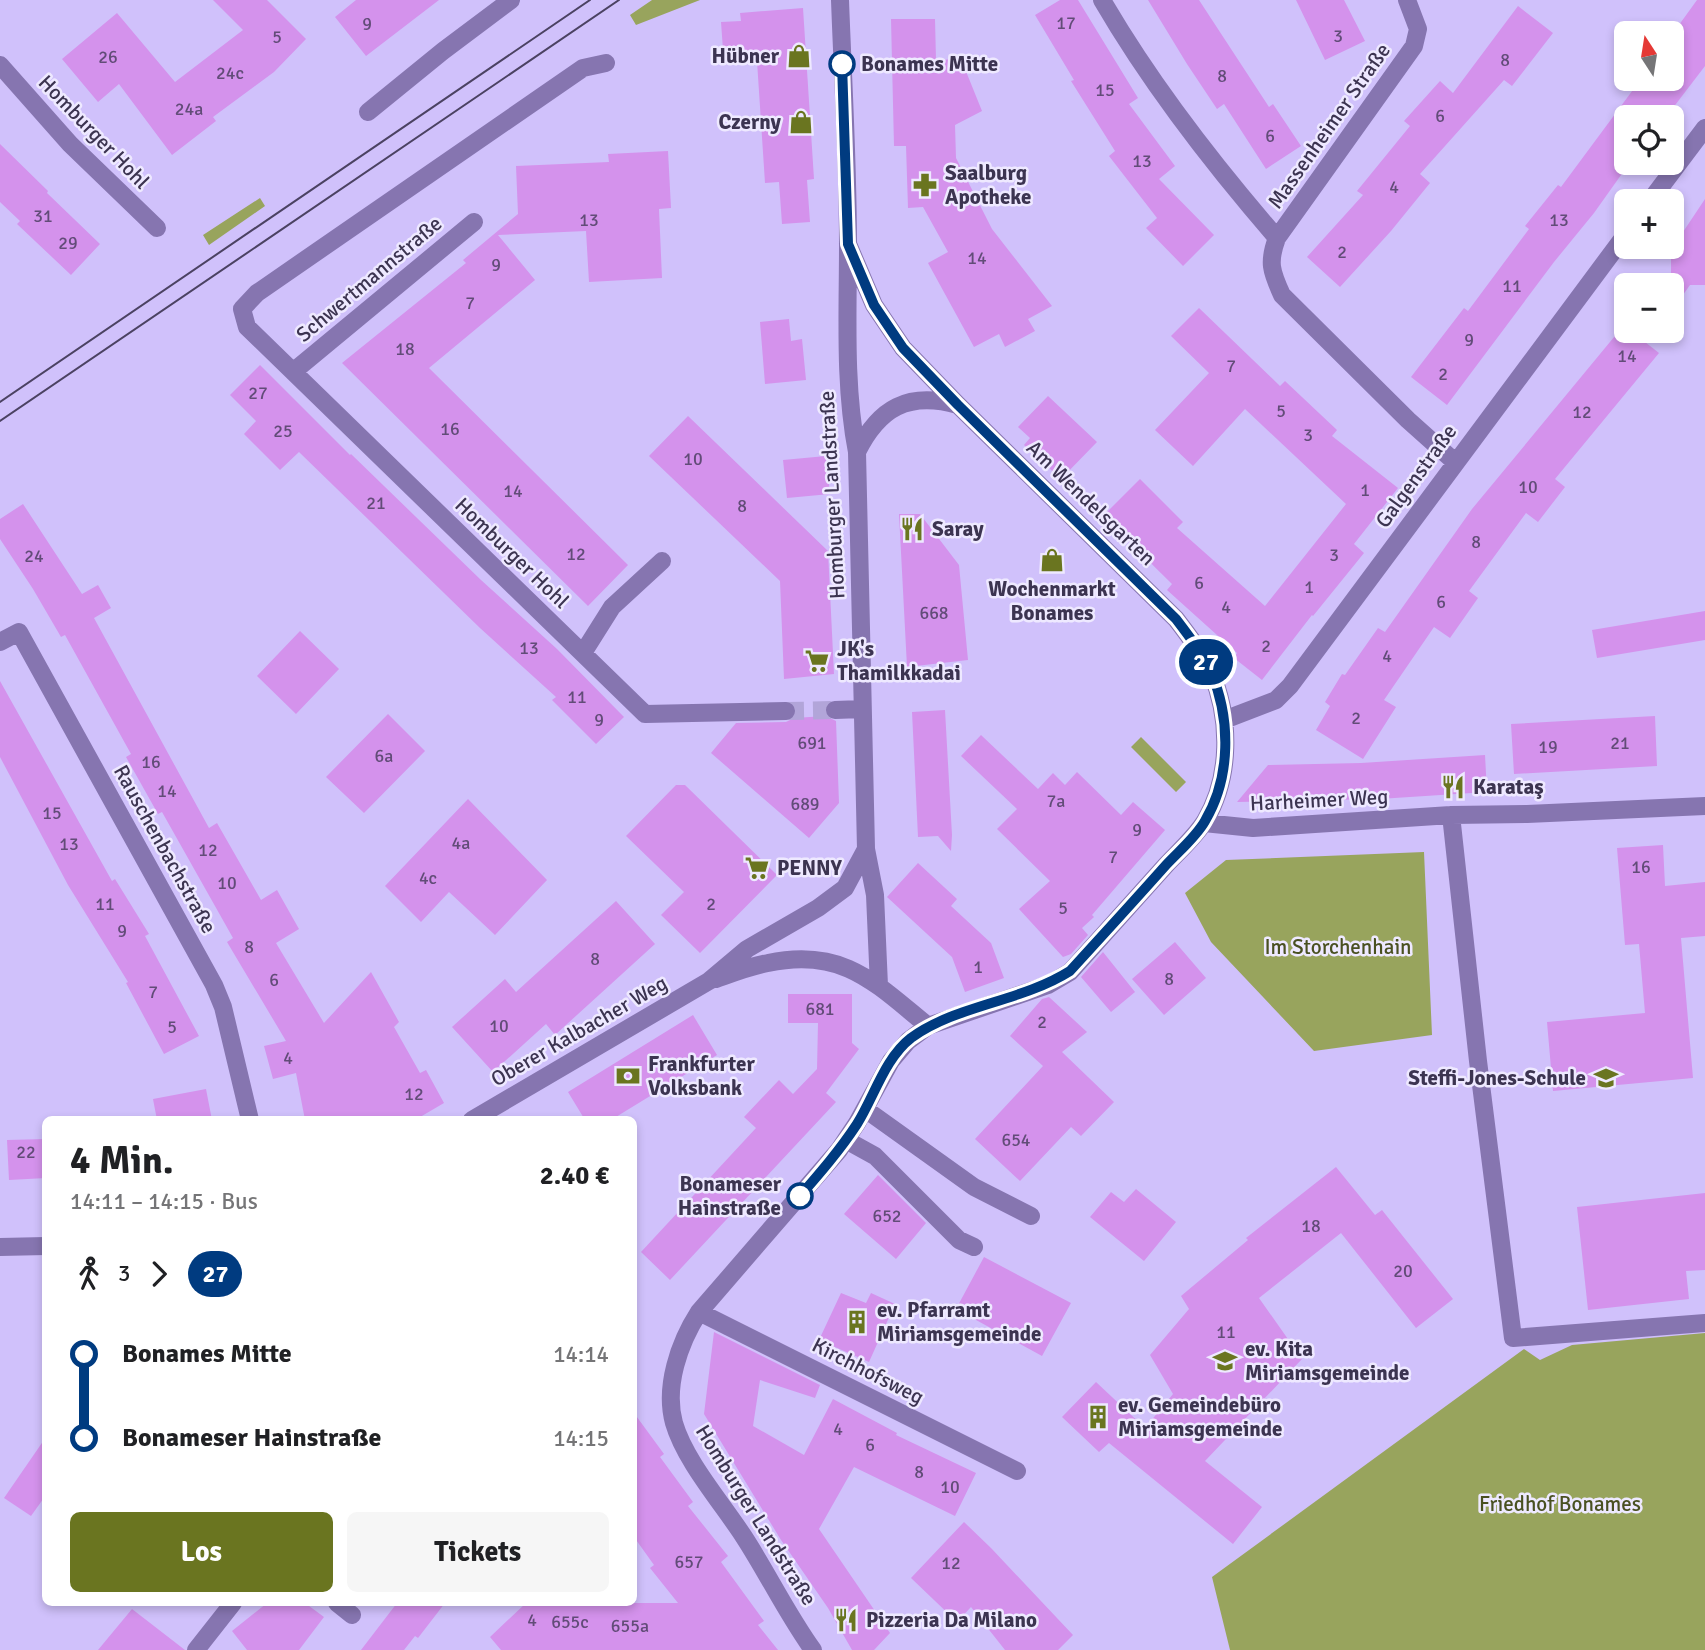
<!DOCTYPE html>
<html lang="de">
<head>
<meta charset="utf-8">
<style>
	:root { --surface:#fff; --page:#f6f6f6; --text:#202124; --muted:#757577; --accent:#6a7520 }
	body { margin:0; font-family:Signika,sans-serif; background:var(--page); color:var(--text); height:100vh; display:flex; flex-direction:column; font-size:26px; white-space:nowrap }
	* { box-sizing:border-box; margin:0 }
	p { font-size:23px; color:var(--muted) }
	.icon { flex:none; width:38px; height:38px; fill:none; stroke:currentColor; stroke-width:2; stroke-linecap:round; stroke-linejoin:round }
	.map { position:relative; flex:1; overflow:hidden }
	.panel { position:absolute; left:42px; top:1116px; width:595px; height:490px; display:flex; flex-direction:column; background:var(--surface); border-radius:10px; box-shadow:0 4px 10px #0003 }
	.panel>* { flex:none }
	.badge { padding:0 14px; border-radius:23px; font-size:24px; line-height:46px }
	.needle { width:46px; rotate:348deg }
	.fabs { position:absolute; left:1614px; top:21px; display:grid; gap:14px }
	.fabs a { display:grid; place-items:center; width:70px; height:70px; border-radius:10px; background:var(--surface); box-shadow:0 4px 10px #0003; font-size:35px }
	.map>.badge { position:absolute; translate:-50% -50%; box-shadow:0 0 0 4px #fff }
	.legs { display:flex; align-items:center; gap:10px; height:77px; padding:0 28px; font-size:23px }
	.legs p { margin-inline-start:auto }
	.overview { display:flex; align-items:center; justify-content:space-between; height:119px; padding:0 28px }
	h1 { font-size:38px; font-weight:700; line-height:52px }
	.action { display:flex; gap:14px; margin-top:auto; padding:14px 28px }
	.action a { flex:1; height:80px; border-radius:10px; background:var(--accent); color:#fff; font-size:28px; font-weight:700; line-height:80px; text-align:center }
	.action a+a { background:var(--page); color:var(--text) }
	ul { padding:0 28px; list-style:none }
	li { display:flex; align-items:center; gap:24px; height:84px; font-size:26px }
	li i { display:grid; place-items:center; width:10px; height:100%; margin:0 9px; background:currentColor }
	li i::after { content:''; width:18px; height:18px; margin:-9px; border:5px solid; border-radius:50%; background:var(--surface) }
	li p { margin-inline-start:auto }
	li:first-child i { background:linear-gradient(#0000 50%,currentColor 0) }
	li:last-child i { background:linear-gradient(currentColor 50%,#0000 0) }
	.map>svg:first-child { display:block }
	.green { fill:#98a45d }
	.building { fill:#d492ec }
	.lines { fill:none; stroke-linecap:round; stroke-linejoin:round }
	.minor-tunnel { stroke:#b2a5d9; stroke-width:18; stroke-dasharray:18 9; stroke-linecap:butt }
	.minor { stroke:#8675b0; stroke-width:18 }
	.tram { stroke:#4b4262; stroke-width:2 }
	.line-1-casing { stroke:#fff; stroke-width:16 }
	.line-1 { stroke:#003b80; stroke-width:10 }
	.stop-1-dot { fill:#fff; stroke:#003b80; stroke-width:3.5 }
	.labels { text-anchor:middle; stroke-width:5; stroke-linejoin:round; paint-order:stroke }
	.number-label { font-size:18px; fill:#624c78 }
	.poi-label { font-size:21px; font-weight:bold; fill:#3c3451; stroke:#eee9ff; text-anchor:start }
	.stop-label { font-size:21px; font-weight:bold; fill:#3c3451; stroke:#eee9ff; text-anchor:start }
	.street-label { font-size:21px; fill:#3c3451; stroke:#eee9ff }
	.park-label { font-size:21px; fill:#495021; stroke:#eee9ff }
</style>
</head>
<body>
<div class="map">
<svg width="1705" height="1650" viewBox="0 0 1705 1650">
	<rect width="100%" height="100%" fill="#d0c1fb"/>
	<path class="green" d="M652,0H700L636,25L630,15Z
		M260,198L265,206L209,245L203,235Z
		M1141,737L1186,782L1176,792L1131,747Z
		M1424,852L1432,1035L1314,1051L1211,942L1185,893L1226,860Z
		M1705,1333V1650H1230L1212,1577L1524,1349L1540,1360L1572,1345Z"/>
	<path class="building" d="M213,0H267L306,39L274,72L213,117L216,121L172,155L119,84L98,102L62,59L117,13L175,82L243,30Z
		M356,0H439L366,56L335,17Z
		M1060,0H1078L1138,98L1129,104L1175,166L1159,179L1214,235L1183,266L1146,228L1157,218L1109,156L1115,151L1071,81L1074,80L1035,15Z
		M1148,0H1199L1269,107L1273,104L1301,146L1266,169L1224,104L1217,109L1187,64Z
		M1296,0H1344L1365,41L1325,60Z
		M1697,0H1705V66L1666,117H1626V168L1594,213L1554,262L1447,405L1411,377L1464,308L1468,311L1529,229L1525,226L1558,185L1561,187L1641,79H1671V36Z
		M1518,6L1553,33L1512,86L1504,80L1420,174L1430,183L1391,231L1340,287L1307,257L1363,195L1357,191L1410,126L1404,121L1440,81L1453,93Z
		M803,8L814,179L807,180L810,222L782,224L779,182L765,183L757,61L724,64L721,22L741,21L740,13Z
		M891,19H935L936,60L961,59L982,111L955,125L956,158L992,229L1052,306L1028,319L1035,331L1005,347L999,334L974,347L928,263L948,252L923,207L908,208L906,146H894Z
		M0,144L48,191L47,193L100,244L71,275L17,224L20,221L0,202Z
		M668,151L671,208L659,209L662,278L589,282L586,231L498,235L535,280L429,368L628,565L588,606L342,363L466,263L463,260L518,214L516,166L609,162L608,154Z
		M1705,199V285H1690L1671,312V250Z
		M1199,308L1280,386L1285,381L1337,430L1332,436L1398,488L1354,544L1364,553L1313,616L1312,615L1262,680L1234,658L1237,653L1167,590L1172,584L1103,516L1140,479L1183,522L1177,528L1265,606L1346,504L1245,409L1193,466L1155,430L1209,373L1171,336Z
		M789,319L791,341L802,339L806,380L765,384L760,322Z
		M1624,325L1626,331H1631L1659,353L1555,479L1565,487L1538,522L1526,513L1469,591L1478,598L1450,638L1434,627L1384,700L1396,707L1363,759L1316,730L1330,706L1325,702L1342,674L1345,675L1378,628L1385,632L1472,509Z
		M260,365L350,455L351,454L481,580L557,649L624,717L596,744L552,700L556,697L480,628L299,452L280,470L244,434L256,421L230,395Z
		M1048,396L1097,442L1061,479L1024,445L1030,438L1018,427Z
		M688,416L828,551L834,674L784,679L780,581L649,456Z
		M826,456L830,494L787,498L783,460Z
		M23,504L82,594L98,585L111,608L94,618L209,828L217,823L261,900L277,890L299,929L276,943L324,1023L371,972L399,1022L394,1027L420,1073L426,1070L444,1103L415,1120H305L296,1073L273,1079L264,1046L286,1041L227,942L233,938L162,812L158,814L126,757L131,754L65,635L61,637L33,589L0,539V519Z
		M899,514H920L959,565L968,660L907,667Z
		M1705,611V640L1597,658L1592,630Z
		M300,631L339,669L296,714L257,676Z
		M0,681L112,881L115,879L149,934L145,936L199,1036L164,1054L126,983L128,982L68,885L0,757Z
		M945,710L952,835L951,851L938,836L918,837L914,753L912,712Z
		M388,714L425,751L364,813L326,777Z
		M826,716L836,721L839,803L809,838L711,753L736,723L786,722L794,718Z
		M1655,716L1657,766L1514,774L1511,724Z
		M981,735L1038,789L1053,773L1065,785L1077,772L1121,815L1133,802L1165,830L1092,915L1094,917L1082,928L1088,935L1071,954L1063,957L1019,909L1050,881L997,829L1017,809L961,756Z
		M1485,755L1487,792L1379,799L1237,802L1268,765L1361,763Z
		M676,785H685L777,875L700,953L661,915L684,892L626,836Z
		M468,799L547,880L495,935L449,892L421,922L385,886Z
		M1663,845L1665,886L1705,882V936L1681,938L1693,1078L1553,1091L1547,1022L1645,1013L1639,944L1625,945L1617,848Z
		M918,863L957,899L951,906L991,943L1004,978L965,992L952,957L887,897Z
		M616,901L655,944L555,1035L546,1024L493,1072L452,1027L505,979L516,992Z
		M1175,942L1206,978L1164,1015L1132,979Z
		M1103,952L1135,992L1111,1012L1081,977Z
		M788,994H852V1043L859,1049L826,1093L836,1102L670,1280L641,1252L756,1128L744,1117L779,1080L793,1094L817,1069L818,1023H788Z
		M1049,997L1087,1032L1062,1052L1114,1102L1081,1136L1071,1127L1020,1181L975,1139L1043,1066L1010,1036L1042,999Z
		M693,1015L717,1055L611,1120H585L568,1092Z
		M206,1089L212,1120H157L153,1099Z
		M46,1139V1178L9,1180L7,1140Z
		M1336,1167L1375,1215L1382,1210L1453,1299L1416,1328L1341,1233L1259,1298L1302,1359L1205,1461L1262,1507L1233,1544L1109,1443L1099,1452L1062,1417L1096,1382L1145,1428L1173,1394L1150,1355L1189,1309L1181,1296L1248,1240L1246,1238Z
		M878,1175L926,1223L896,1259L844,1214Z
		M1136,1189L1176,1222L1144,1261L1090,1217L1111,1192L1124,1202Z
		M1705,1193V1270L1686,1271L1689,1299L1588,1310L1577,1207Z
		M984,1257L1071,1303L1042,1356L956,1309Z
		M841,1293L866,1303L871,1293L895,1304L869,1362L819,1340Z
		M714,1332L820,1385L815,1398L760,1380L753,1426L804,1455L833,1399L897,1433L896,1435L976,1473L955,1516L854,1467L819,1529L890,1633L874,1650H852L828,1608L781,1540L704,1414Z
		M634,1413L664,1454L660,1457L693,1502L688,1506L728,1556L721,1562L764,1621L758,1625L778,1650H501L490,1637L526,1603H678L650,1568L654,1565L634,1537Z
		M46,1437V1495L31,1516L4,1498Z
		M964,1522L991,1548L1073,1635L1058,1650H1005L971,1607L957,1622L911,1578Z
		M267,1603H305L324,1617L299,1650H247L232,1631Z
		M397,1603H445L418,1638L415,1636L404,1650H361Z
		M132,1609L185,1650H98Z"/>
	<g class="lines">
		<path class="minor-tunnel" d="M786,711L835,710"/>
		<path class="minor" d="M840,0C843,82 848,164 848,245C848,314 844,385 857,452L866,849L875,895L879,986
			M1102,0C1152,86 1212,163 1277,238C1268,262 1271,271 1282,295L1408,420L1455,462
			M606,63L583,68L257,293L242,309L247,327L645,714L786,711
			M0,65L70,144L157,228
			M368,112L443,51L511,0
			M1650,201L1705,128
			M1277,238L1414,46L1418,29L1407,0
			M294,371L474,222
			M857,452C879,408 908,391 958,405
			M0,642L19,632L214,985L223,1007L250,1120
			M583,653L612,607L662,561
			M835,710L862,709
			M1224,720L1276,700L1290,686L1626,234
			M1451,815L1478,1061L1513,1338L1705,1323
			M1204,823L1253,828L1451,815L1527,814L1705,806
			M716,979C733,973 751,966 768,963C843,947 875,983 928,1026
			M865,1109L974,1187L1031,1216
			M472,1120L709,981L747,949L818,908L845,888L866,849
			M846,1140L875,1156L959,1240L974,1247
			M0,1247L46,1246
			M699,1312L1017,1471
			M337,1603L352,1615
			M196,1650L233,1603
			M813,1650C787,1614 768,1574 744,1537C722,1503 685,1461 674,1423C664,1387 679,1343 699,1312L839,1150L857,1123L891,1061L908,1041L928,1026L1048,985L1070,972C1102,936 1134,901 1166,865C1179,851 1195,837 1205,821C1231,777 1231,719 1211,672C1202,653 1189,636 1176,619L958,405L903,348L874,305L848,244"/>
		<path class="tram" d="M0,402L590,0
			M0,421L619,0"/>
	</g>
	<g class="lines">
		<g class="line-1-casing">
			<path id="line-1" d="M800,1196C820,1173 840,1150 857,1124C874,1097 885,1058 911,1038C956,1005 1021,1002 1070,971C1102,936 1134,901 1166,865C1179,851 1196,837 1205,821C1231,777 1231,719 1211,672C1202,653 1189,636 1176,619L958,405L903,348L874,305L848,244L842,64"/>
		</g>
		<use href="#line-1" class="line-1"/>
	</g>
	<defs>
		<g id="shop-bare" transform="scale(1.89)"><path d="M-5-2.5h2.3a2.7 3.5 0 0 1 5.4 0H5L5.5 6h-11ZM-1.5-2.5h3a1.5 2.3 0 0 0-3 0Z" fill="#6a7520" stroke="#eee9ff" stroke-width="2.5" paint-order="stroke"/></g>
		<g id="pharmacy-bare" transform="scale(1.89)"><path d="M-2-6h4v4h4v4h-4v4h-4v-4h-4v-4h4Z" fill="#6a7520" stroke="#eee9ff" stroke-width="2.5" paint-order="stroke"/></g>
		<g id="restaurant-bare" transform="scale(1.89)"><path d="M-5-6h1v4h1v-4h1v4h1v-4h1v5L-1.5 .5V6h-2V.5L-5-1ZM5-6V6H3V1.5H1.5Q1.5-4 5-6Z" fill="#6a7520" stroke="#eee9ff" stroke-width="2.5" paint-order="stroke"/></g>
		<g id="supermarket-bare" transform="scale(1.89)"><path d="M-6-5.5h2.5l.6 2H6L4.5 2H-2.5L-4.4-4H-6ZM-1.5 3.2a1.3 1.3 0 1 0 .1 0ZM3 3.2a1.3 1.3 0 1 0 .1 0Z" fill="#6a7520" stroke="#eee9ff" stroke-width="2.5" paint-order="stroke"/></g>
		<g id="bank-bare" transform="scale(1.89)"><path d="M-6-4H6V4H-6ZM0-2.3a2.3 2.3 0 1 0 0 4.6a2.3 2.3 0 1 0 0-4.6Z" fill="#6a7520" stroke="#eee9ff" stroke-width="2.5" paint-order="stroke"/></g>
		<g id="school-bare" transform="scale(1.89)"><path d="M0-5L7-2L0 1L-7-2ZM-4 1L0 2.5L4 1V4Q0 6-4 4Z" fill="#6a7520" stroke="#eee9ff" stroke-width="2.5" paint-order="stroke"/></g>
		<g id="building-bare" transform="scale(1.89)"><path d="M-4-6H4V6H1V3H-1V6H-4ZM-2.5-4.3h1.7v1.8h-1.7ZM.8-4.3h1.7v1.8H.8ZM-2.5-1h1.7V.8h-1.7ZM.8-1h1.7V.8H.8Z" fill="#6a7520" stroke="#eee9ff" stroke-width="2.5" paint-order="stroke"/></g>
	</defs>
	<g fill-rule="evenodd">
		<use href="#shop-bare" x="799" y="56"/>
		<use href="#shop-bare" x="801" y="122"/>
		<use href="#pharmacy-bare" x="925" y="185"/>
		<use href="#restaurant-bare" x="912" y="529"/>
		<use href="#shop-bare" x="1052" y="560"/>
		<use href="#supermarket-bare" x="817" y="661"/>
		<use href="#restaurant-bare" x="1453" y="787"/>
		<use href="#supermarket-bare" x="757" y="868"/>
		<use href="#bank-bare" x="628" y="1076"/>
		<use href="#school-bare" x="1606" y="1078"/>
		<use href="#building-bare" x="857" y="1322"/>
		<use href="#school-bare" x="1225" y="1361"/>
		<use href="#building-bare" x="1098" y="1417"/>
		<use href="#restaurant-bare" x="846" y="1620"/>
	</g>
	<g class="stop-1-dot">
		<circle cx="842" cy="64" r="12"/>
		<circle cx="800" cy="1196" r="12"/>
	</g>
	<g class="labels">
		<g class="number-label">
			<text x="1066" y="29">17</text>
			<text x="367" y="30">9</text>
			<text x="1338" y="42">3</text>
			<text x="277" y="43">5</text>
			<text x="108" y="63">26</text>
			<text x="1505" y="66">8</text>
			<text x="230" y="79">24c</text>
			<text x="1222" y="82">8</text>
			<text x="1105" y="96">15</text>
			<text x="189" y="115">24a</text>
			<text x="1440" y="122">6</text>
			<text x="1270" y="142">6</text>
			<text x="1142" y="167">13</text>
			<text x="1394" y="193">4</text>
			<text x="43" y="222">31</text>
			<text x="589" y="226">13</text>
			<text x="1559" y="226">13</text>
			<text x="68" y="249">29</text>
			<text x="1342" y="258">2</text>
			<text x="977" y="264">14</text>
			<text x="496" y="271">9</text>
			<text x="1512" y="292">11</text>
			<text x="470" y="309">7</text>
			<text x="1469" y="346">9</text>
			<text x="405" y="355">18</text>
			<text x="1627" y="362">14</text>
			<text x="1231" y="372">7</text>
			<text x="1443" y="380">2</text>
			<text x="258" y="399">27</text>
			<text x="1281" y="417">5</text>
			<text x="1582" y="418">12</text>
			<text x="450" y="435">16</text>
			<text x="283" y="437">25</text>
			<text x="1308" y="441">3</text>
			<text x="693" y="465">10</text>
			<text x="1528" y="493">10</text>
			<text x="1365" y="496">1</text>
			<text x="513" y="497">14</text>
			<text x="376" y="509">21</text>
			<text x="742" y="512">8</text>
			<text x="1476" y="548">8</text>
			<text x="576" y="560">12</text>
			<text x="1334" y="561">3</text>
			<text x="34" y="562">24</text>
			<text x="1199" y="589">6</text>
			<text x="1309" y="593">1</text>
			<text x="1441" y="608">6</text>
			<text x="1226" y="613">4</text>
			<text x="934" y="619">668</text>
			<text x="1266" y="652">2</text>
			<text x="529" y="654">13</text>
			<text x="1387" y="662">4</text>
			<text x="577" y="703">11</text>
			<text x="1356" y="724">2</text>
			<text x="599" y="726">9</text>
			<text x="812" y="749">691</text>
			<text x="1620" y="749">21</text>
			<text x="1548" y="753">19</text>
			<text x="384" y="762">6a</text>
			<text x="151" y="768">16</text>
			<text x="167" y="797">14</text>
			<text x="1056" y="807">7a</text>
			<text x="805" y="810">689</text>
			<text x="52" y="819">15</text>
			<text x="1137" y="836">9</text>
			<text x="461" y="849">4a</text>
			<text x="69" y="850">13</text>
			<text x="208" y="856">12</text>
			<text x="1113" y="863">7</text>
			<text x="1641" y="873">16</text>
			<text x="428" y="884">4c</text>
			<text x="227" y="889">10</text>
			<text x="105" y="910">11</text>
			<text x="711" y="910">2</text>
			<text x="1063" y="914">5</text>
			<text x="122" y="937">9</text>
			<text x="249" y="953">8</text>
			<text x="595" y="965">8</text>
			<text x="978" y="973">1</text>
			<text x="1169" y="985">8</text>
			<text x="274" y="986">6</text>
			<text x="153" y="998">7</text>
			<text x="820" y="1015">681</text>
			<text x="1042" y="1028">2</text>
			<text x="499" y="1032">10</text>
			<text x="172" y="1033">5</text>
			<text x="288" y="1064">4</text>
			<text x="414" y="1100">12</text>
			<text x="1016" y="1146">654</text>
			<text x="26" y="1158">22</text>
			<text x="887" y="1222">652</text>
			<text x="1311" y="1232">18</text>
			<text x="1403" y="1277">20</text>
			<text x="1226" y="1338">11</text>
			<text x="838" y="1435">4</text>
			<text x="870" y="1451">6</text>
			<text x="919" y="1478">8</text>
			<text x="950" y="1493">10</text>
			<text x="689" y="1568">657</text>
			<text x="951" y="1569">12</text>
			<text x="532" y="1626">4</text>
			<text x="570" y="1628">655c</text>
			<text x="630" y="1632">655a</text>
		</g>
		<g class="poi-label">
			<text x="779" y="63" text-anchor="end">Hübner</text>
			<text x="781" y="129" text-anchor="end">Czerny</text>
			<text x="945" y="180">Saalburg<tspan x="945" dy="24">Apotheke</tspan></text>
			<text x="932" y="536">Saray</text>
			<text x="1052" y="596" text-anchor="middle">Wochenmarkt<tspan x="1052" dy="24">Bonames</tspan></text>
			<text x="837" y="656">JK's<tspan x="837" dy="24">Thamilkkadai</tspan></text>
			<text x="1473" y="794">Karataş</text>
			<text x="777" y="875">PENNY</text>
			<text x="648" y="1071">Frankfurter<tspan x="648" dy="24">Volksbank</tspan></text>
			<text x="1586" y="1085" text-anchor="end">Steffi-Jones-Schule</text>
			<text x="877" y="1317">ev. Pfarramt<tspan x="877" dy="24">Miriamsgemeinde</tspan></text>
			<text x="1245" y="1356">ev. Kita<tspan x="1245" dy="24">Miriamsgemeinde</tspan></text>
			<text x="1118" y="1412">ev. Gemeindebüro<tspan x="1118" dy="24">Miriamsgemeinde</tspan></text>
			<text x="866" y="1627">Pizzeria Da Milano</text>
		</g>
		<g class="stop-label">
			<text x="861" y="71">Bonames Mitte</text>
			<text x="781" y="1191" text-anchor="end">Bonameser<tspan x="781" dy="24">Hainstraße</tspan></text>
		</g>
		<g class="street-label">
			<text transform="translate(1329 126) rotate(-55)" y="7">Massenheimer Straße</text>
			<text transform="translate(94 132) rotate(46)" y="7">Homburger Hohl</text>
			<text transform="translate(369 279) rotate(-40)" y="7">Schwertmannstraße</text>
			<text transform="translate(1416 476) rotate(-54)" y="7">Galgenstraße</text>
			<text transform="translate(832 495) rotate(-93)" y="7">Homburger Landstraße</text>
			<text transform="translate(1091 503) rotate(44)" y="7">Am Wendelsgarten</text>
			<text transform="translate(512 553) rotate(44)" y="7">Homburger Hohl</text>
			<text transform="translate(1319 800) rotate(-3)" y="7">Harheimer Weg</text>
			<text transform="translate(165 849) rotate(61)" y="7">Rauschenbachstraße</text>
			<text transform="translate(579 1031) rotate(-30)" y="7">Oberer Kalbacher Weg</text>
			<text transform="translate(868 1371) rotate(27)" y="7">Kirchhofsweg</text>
			<text transform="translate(756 1515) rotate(58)" y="7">Homburger Landstraße</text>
		</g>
		<g class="park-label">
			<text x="1338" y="954">Im Storchenhain</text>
			<text x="1560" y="1511">Friedhof Bonames</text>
		</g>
	</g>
</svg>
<div class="fabs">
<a><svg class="needle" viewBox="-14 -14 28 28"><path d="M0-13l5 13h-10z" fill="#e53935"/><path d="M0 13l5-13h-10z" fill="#757577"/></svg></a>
<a><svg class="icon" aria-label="locate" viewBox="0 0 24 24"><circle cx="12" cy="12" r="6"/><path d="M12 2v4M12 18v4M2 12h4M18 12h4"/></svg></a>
<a>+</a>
<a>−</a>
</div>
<b class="badge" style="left:1206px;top:662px;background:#003b80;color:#fff">27</b>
<section class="panel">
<div class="overview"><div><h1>4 Min.</h1><p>14:11 – 14:15 · Bus</p></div><b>2.40 €</b></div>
<div class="legs"><svg class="icon" aria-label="walk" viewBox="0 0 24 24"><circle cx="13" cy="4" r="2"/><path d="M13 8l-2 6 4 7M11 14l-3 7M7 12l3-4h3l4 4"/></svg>3<svg class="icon" aria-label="forward" viewBox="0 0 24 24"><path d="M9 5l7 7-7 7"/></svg><b class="badge" style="background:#003b80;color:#fff">27</b></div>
<ul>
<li><i style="color:#003b80"></i><b>Bonames Mitte</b><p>14:14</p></li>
<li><i style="color:#003b80"></i><b>Bonameser Hainstraße</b><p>14:15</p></li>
</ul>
<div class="action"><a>Los</a><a>Tickets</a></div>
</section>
</div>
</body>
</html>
